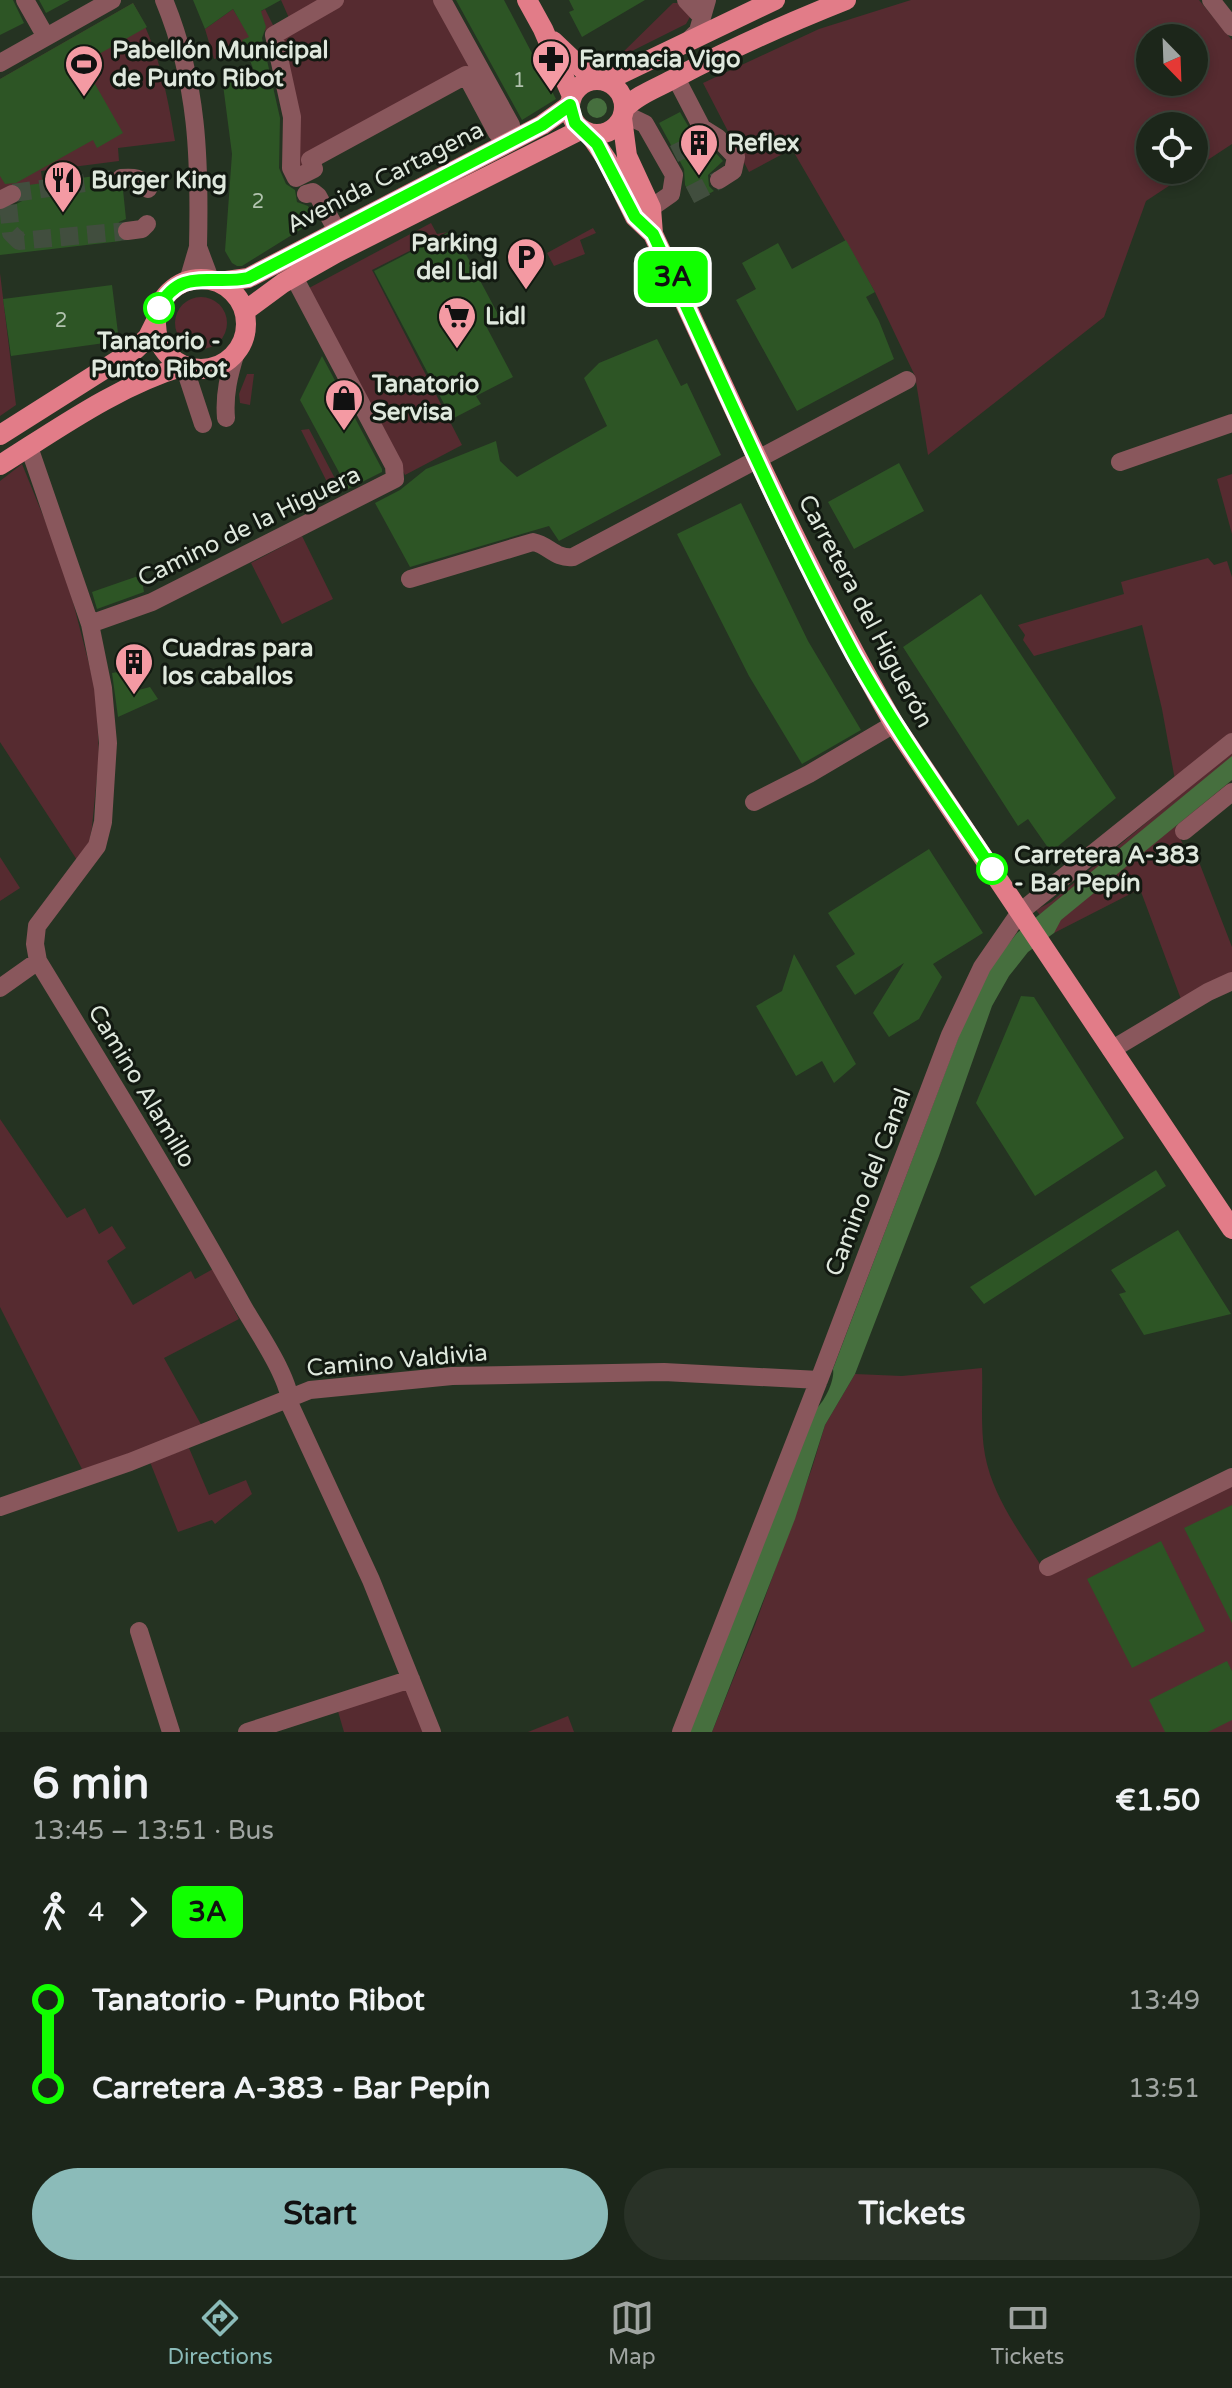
<!DOCTYPE html>
<html lang="en">
<head>
<meta charset="utf-8">
<style>
	:root { --surface:#1c261a; --page:#293227; --text:#f1f3f6; --muted:#a0a5a2; --line:#3a4339; --accent:#8bbbb9 }
	body { margin:0; font-family:"Varela Round",sans-serif; background:var(--page); color:var(--text); height:100vh; display:flex; flex-direction:column; font-size:30px; white-space:nowrap }
	* { box-sizing:border-box; margin:0 }
	p { font-size:26px; color:var(--muted) }
	.icon { flex:none; width:44px; height:44px; fill:none; stroke:currentColor; stroke-width:2; stroke-linecap:round; stroke-linejoin:round }
	.map { position:relative; height:1732px; overflow:hidden }
	.panel { display:flex; flex-direction:column; background:var(--surface); flex:1 }
	.panel>* { flex:none }
	.badge { padding:0 16px; border-radius:12px; font-size:28px; line-height:52px }
	.needle { width:52px; rotate:157deg }
	.controls { position:absolute; left:1136px; top:24px; display:grid; gap:16px }
	.controls a { display:grid; place-items:center; width:72px; height:72px; border-radius:50%; background:var(--surface); box-shadow:0 4px 12px #0003,0 0 0 2px var(--line); font-size:40px }
	.map>.badge { position:absolute; translate:-50% -50%; box-shadow:0 0 0 4px #fff }
	.legs { display:flex; align-items:center; gap:12px; height:88px; padding:0 32px; font-size:26px }
	.legs p { margin-inline-start:auto }
	.headline { display:flex; align-items:center; justify-content:space-between; height:136px; padding:0 32px }
	h1 { font-size:44px; font-weight:800; line-height:60px }
	.cta { display:flex; gap:16px; margin-top:auto; padding:16px 32px }
	.cta a { flex:1; height:92px; border-radius:48px; background:var(--accent); color:#111; font-size:32px; font-weight:800; line-height:92px; text-align:center }
	.cta a+a { background:var(--page); color:var(--text) }
	ul { padding:0 32px; list-style:none }
	li { display:flex; align-items:center; gap:28px; height:88px; font-size:30px }
	li i { display:grid; place-items:center; width:12px; height:100%; margin:0 10px; background:currentColor }
	li i::after { content:''; width:20px; height:20px; margin:-10px; border:6px solid; border-radius:50%; background:var(--surface) }
	li p { margin-inline-start:auto }
	li:first-child i { background:linear-gradient(#0000 50%,currentColor 0) }
	li:last-child i { background:linear-gradient(currentColor 50%,#0000 0) }
	.tab-bar { display:flex; justify-content:space-around; align-items:center; height:112px; border-top:2px solid var(--line); background:var(--surface); font-size:22px; color:var(--muted) }
	.tab-bar a { display:grid; justify-items:center; gap:4px }
	.tab-bar .selected { color:var(--accent) }
	.map>svg:first-child { display:block }
	.green { fill:#562b30; fill-rule:evenodd }
	.water { fill:#466f3e }
	.building { fill:#2d5525 }
	.lines { fill:none; stroke-linecap:round; stroke-linejoin:round }
	.minor-tunnel { stroke:#414e3e; stroke-width:18; stroke-dasharray:18 9; stroke-linecap:butt }
	.minor { stroke:#89575c; stroke-width:18 }
	.major { stroke:#e27c88; stroke-width:20 }
	.line-1-casing { stroke:#fff; stroke-width:18 }
	.line-1 { stroke:#1f0; stroke-width:12 }
	.stop-1-dot { fill:#fff; stroke:#1f0; stroke-width:4 }
	.labels { text-anchor:middle; stroke-width:6; stroke-linejoin:round; paint-order:stroke }
	.number-label { font-size:20px; fill:#b2c3af }
	.poi-label { font-size:24px; font-weight:bold; fill:#dfe8dd; stroke:#121911; text-anchor:start }
	.street-label { font-size:24px; fill:#dfe8dd; stroke:#121911 }
	.stop-label { font-size:24px; font-weight:bold; fill:#dfe8dd; stroke:#121911 }
</style>
</head>
<body>
<div class="map">
<svg width="1232" height="1732" viewBox="0 0 1232 1732">
	<rect width="100%" height="100%" fill="#253322"/>
	<path class="green" d="M281,0H321L289,18Z
		M335,0H442L511,125L466,75L296,178L274,35Z
		M911,0H1199L1232,40V144L1194,169V126H1150V170H1193L1146,201L1104,317L928,455L915,376L875,292L792,149L749,172L703,83L819,29ZM1150,38H1194V82H1150Z
		M133,3C158,46 167,92 175,141L118,148L119,161L41,171L43,186L0,192V79Z
		M673,3H680L690,17L686,24L616,59Z
		M233,9L241,22L265,9L274,27L243,40L246,51L214,59L205,29Z
		M431,223L437,234L447,232L372,270L462,445L405,475L309,288Z
		M593,228L596,233L580,240L585,254L554,266L547,253Z
		M0,273L16,405L0,416Z
		M175 323a26 26 0 1 1 52 0a26 26 0 1 1-52 0Z
		M247,374H254L250,405L240,403L239,394Z
		M309,429L341,490L332,492L301,430Z
		M22,464L64,567L96,691L99,756L92,827L89,842L77,860L0,742V481Z
		M1232,474V534L1217,479Z
		M302,536L333,599L282,624L251,563Z
		M1208,558L1214,565L1227,561L1232,577V733L1175,780L1162,709L1142,625L1034,656L1023,640L1025,635L1018,625L1124,594L1121,582Z
		M1232,751V780L1175,827L1192,864L1199,862L1232,947V976L1182,1002L1140,889L1054,933L1036,910L1051,902Z
		M0,857L20,888L0,901Z
		M0,1119L67,1218L85,1208L99,1234L112,1226L126,1248L107,1261L133,1305L191,1271L195,1279L213,1269L239,1319L164,1358L203,1428L85,1475L0,1307Z
		M982,1368C983,1396 980,1428 985,1455C993,1499 1024,1538 1047,1575L1232,1486V1732H712L755,1625L812,1468L825,1425L855,1374L902,1376Z
		M189,1448L209,1495L246,1480L252,1494L215,1524L212,1520L178,1532L150,1462Z
		M406,1687L424,1732H344L337,1708Z
		M568,1716L574,1732H528Z"/>
	<path class="water" d="M587 108a10 10 0 1 1 20 0a10 10 0 1 1-20 0Z
		M1232,756V780L1061,920L1054,933L1028,952L1009,976L992,1006L939,1156L855,1374L825,1425L795,1519L712,1732H688L816,1409C825,1401 835,1380 833,1369L980,980L1017,933Z"/>
	<path class="building" d="M0,0H13L24,23L0,35Z
		M39,0H70L46,13Z
		M193,0H281L261,11L266,27L262,38L280,118L279,168L286,184L295,190L297,202L308,206L316,220L242,266H237L232,263L225,251L232,154L222,77L254,71L242,40L249,37L233,9L205,29Z
		M456,0H504L556,99L522,120Z
		M569,0H645L582,37L569,12L574,10Z
		M133,3L147,27L83,63L123,133L97,148L93,140L16,183L5,184L0,176V79Z
		M680,112L706,157L715,152L723,161L708,175L709,186L714,191L694,202L685,185L684,169L659,123Z
		M110,174L112,185L123,190L126,219L119,222L115,232L121,241L0,255V212L22,201L24,194L21,186Z
		M453,230L499,316L485,324L513,377L476,396L481,404L452,419L374,271Z
		M846,240L875,292L866,297L879,321L894,359L797,411L736,300L756,289L742,263L778,243L792,269Z
		M112,285L119,341L11,356L3,299Z
		M657,339L681,386L687,383L721,455L559,541L549,526L410,567L375,503L400,490L426,469L496,441L500,461L517,477L607,426L584,378L599,363Z
		M322,356L382,469V472L348,489L300,400Z
		M899,463L924,511L854,549L828,502Z
		M741,503L808,641L861,730L802,764L749,676L677,534Z
		M141,575L144,592L97,609L92,592Z
		M981,594L1116,798L1051,852L1028,819L1018,826L903,647Z
		M128,670L131,692L150,687L158,699L118,717L112,673Z
		M929,849L983,933L933,964L942,977L919,1019L889,1037L873,1013L904,963L855,995L836,966L855,954L828,913Z
		M794,954L856,1064L834,1083L822,1061L796,1076L756,1006L782,991Z
		M1021,996L1034,997L1124,1138L1035,1196L976,1103Z
		M1156,1170L1166,1186L984,1304L970,1287Z
		M1178,1230L1231,1314L1144,1335L1119,1294L1126,1292L1111,1270Z
		M1232,1505V1623L1184,1528Z
		M1161,1541L1205,1631L1132,1668L1087,1579Z
		M1227,1661L1232,1671V1720L1208,1732H1165L1149,1700Z"/>
	<g class="lines">
		<path class="minor-tunnel" d="M674,154L698,142
			M13,193L121,178
			M690,195L719,180
			M8,205L11,233L19,241L127,231"/>
		<path class="minor" d="M25,0L46,37
			M164,0C198,82 200,160 198,247
			M335,0L274,35L292,117L291,168L296,178L314,169L310,160L466,75L497,133L511,125L442,0
			M686,0L701,16
			M1211,0L1232,27
			M686,43L698,31L707,0
			M0,63L112,0
			M676,78L702,128L718,138L736,157L733,171L719,180
			M624,114L645,124L674,175L671,194L651,208
			M121,178C133,177 143,177 148,189
			M306,194L313,192L318,196L337,231
			M0,200L12,194
			M127,231L142,229L147,224
			M188,281L198,247L210,279
			M184,366L203,424
			M226,418C224,394 229,375 236,352
			M29,447L90,624L103,688L108,743L103,822L97,846L37,926L35,944L38,961C108,1076 179,1191 244,1308C259,1334 290,1378 291,1407L371,1580L432,1732
			M1120,462L1232,423
			M410,579L533,542C549,545 555,559 573,557L907,380
			M90,624L152,602L395,479L394,466L294,277
			M754,802L809,774L894,724
			M1184,831L1232,792
			M0,988L38,961
			M1111,1050L1208,992L1232,981
			M0,1507L130,1462L310,1390L452,1376L664,1372L819,1380
			M1048,1567L1232,1477
			M139,1631L171,1732
			M247,1732L411,1679
			M681,1732L819,1380L950,1035L982,967L1020,912L1232,742"/>
		<path class="major" d="M527,0L543,29L572,96
			M553,41L594,80
			M570 107a27 27 0 1 1 54 0a27 27 0 1 1-54 0Z
			M606,81L775,0
			M624,109C638,94 660,87 677,77C732,48 788,23 846,0
			M622,118L627,156L651,208L653,234
			M588,132L607,160L635,217L653,234C730,399 803,566 894,724L1232,1229
			M156 324a45 45 0 1 1 90 0a45 45 0 1 1-90 0Z
			M219,282L248,278L542,125L570,105
			M245,311L283,283L336,253L582,129
			M0,435L136,349L148,337L156,321
			M0,465C59,428 117,386 184,366"/>
	</g>
	<g class="lines">
		<g class="line-1-casing">
			<path id="line-1" d="M159,308C180,266 212,286 248,278L542,125L570,105L575,123L597,144L635,217L653,234C719,375 780,518 854,655C895,729 945,798 992,869"/>
		</g>
		<use href="#line-1" class="line-1"/>
	</g>
	<defs>
		<g id="pharmacy-pin" transform="scale(2)"><path d="M0 17L-7.5 6A9.5 9.5 0 1 1 7.5 6Z" fill="#f49aa3" stroke="#121911"/><path d="M-2-6h4v4h4v4h-4v4h-4v-4h-4v-4h4Z" fill="#111"/></g>
		<g id="stadium-pin" transform="scale(2)"><path d="M0 17L-7.5 6A9.5 9.5 0 1 1 7.5 6Z" fill="#f49aa3" stroke="#121911"/><path d="M0-5a6.5 5 0 1 0 0 10a6.5 5 0 1 0 0-10ZM-3.5-1.8h7v3.6h-7Z" fill="#111"/></g>
		<g id="building-pin" transform="scale(2)"><path d="M0 17L-7.5 6A9.5 9.5 0 1 1 7.5 6Z" fill="#f49aa3" stroke="#121911"/><path d="M-4-6H4V6H1V3H-1V6H-4ZM-2.5-4.3h1.7v1.8h-1.7ZM.8-4.3h1.7v1.8H.8ZM-2.5-1h1.7V.8h-1.7ZM.8-1h1.7V.8H.8Z" fill="#111"/></g>
		<g id="restaurant-pin" transform="scale(2)"><path d="M0 17L-7.5 6A9.5 9.5 0 1 1 7.5 6Z" fill="#f49aa3" stroke="#121911"/><path d="M-5-6h1v4h1v-4h1v4h1v-4h1v5L-1.5 .5V6h-2V.5L-5-1ZM5-6V6H3V1.5H1.5Q1.5-4 5-6Z" fill="#111"/></g>
		<g id="parking-pin" transform="scale(2)"><path d="M0 17L-7.5 6A9.5 9.5 0 1 1 7.5 6Z" fill="#f49aa3" stroke="#121911"/><path d="M-3.5-5.5H1a3.5 3.5 0 0 1 0 7H-1V5.5H-3.5ZM-1-3.4V-.6H.8a1.4 1.4 0 0 0 0-2.8Z" fill="#111"/></g>
		<g id="supermarket-pin" transform="scale(2)"><path d="M0 17L-7.5 6A9.5 9.5 0 1 1 7.5 6Z" fill="#f49aa3" stroke="#121911"/><path d="M-6-5.5h2.5l.6 2H6L4.5 2H-2.5L-4.4-4H-6ZM-1.5 3.2a1.3 1.3 0 1 0 .1 0ZM3 3.2a1.3 1.3 0 1 0 .1 0Z" fill="#111"/></g>
		<g id="shop-pin" transform="scale(2)"><path d="M0 17L-7.5 6A9.5 9.5 0 1 1 7.5 6Z" fill="#f49aa3" stroke="#121911"/><path d="M-5-2.5h2.3a2.7 3.5 0 0 1 5.4 0H5L5.5 6h-11ZM-1.5-2.5h3a1.5 2.3 0 0 0-3 0Z" fill="#111"/></g>
	</defs>
	<g fill-rule="evenodd">
		<use href="#pharmacy-pin" x="551" y="59"/>
		<use href="#stadium-pin" x="84" y="64"/>
		<use href="#building-pin" x="699" y="143"/>
		<use href="#restaurant-pin" x="63" y="180"/>
		<use href="#parking-pin" x="526" y="257"/>
		<use href="#supermarket-pin" x="457" y="316"/>
		<use href="#shop-pin" x="344" y="398"/>
		<use href="#building-pin" x="134" y="662"/>
	</g>
	<g class="stop-1-dot">
		<circle cx="159" cy="308" r="14"/>
		<circle cx="992" cy="869" r="14"/>
	</g>
	<g class="labels">
		<g class="number-label">
			<text x="519" y="87">1</text>
			<text x="258" y="208">2</text>
			<text x="61" y="327">2</text>
		</g>
		<g class="poi-label">
			<text x="112" y="58">Pabellón Municipal<tspan x="112" dy="28">de Punto Ribot</tspan></text>
			<text x="579" y="67">Farmacia Vigo</text>
			<text x="727" y="151">Reflex</text>
			<text x="91" y="188">Burger King</text>
			<text x="498" y="251" text-anchor="end">Parking<tspan x="498" dy="28">del Lidl</tspan></text>
			<text x="485" y="324">Lidl</text>
			<text x="372" y="392">Tanatorio<tspan x="372" dy="28">Servisa</tspan></text>
			<text x="162" y="656">Cuadras para<tspan x="162" dy="28">los caballos</tspan></text>
		</g>
		<g class="street-label">
			<text transform="translate(385 177) rotate(-27)" y="8">Avenida Cartagena</text>
			<text transform="translate(249 526) rotate(-26)" y="8">Camino de la Higuera</text>
			<text transform="translate(866 611) rotate(62)" y="8">Carretera del Higuerón</text>
			<text transform="translate(142 1086) rotate(59)" y="8">Camino Alamillo</text>
			<text transform="translate(868 1182) rotate(-69)" y="8">Camino del Canal</text>
			<text transform="translate(397 1360) rotate(-5)" y="8">Camino Valdivia</text>
		</g>
		<g class="stop-label">
			<text x="159" y="349">Tanatorio -<tspan x="159" dy="28">Punto Ribot</tspan></text>
			<text x="1014" y="863" text-anchor="start">Carretera A-383<tspan x="1014" dy="28">- Bar Pepín</tspan></text>
		</g>
	</g>
</svg>
<div class="controls">
<a><svg class="needle" viewBox="-14 -14 28 28"><path d="M0-13l5 13h-10z" fill="#e53935"/><path d="M0 13l5-13h-10z" fill="#a0a5a2"/></svg></a>
<a><svg class="icon" aria-label="locate" viewBox="0 0 24 24"><circle cx="12" cy="12" r="6"/><path d="M12 2v4M12 18v4M2 12h4M18 12h4"/></svg></a>
</div>
<b class="badge" style="left:673px;top:277px;background:#1f0;color:#111">3A</b>
</div>
<section class="panel">
<div class="headline"><div><h1>6 min</h1><p>13:45 – 13:51 · Bus</p></div><b>€1.50</b></div>
<div class="legs"><svg class="icon" aria-label="walk" viewBox="0 0 24 24"><circle cx="13" cy="4" r="2"/><path d="M13 8l-2 6 4 7M11 14l-3 7M7 12l3-4h3l4 4"/></svg>4<svg class="icon" aria-label="forward" viewBox="0 0 24 24"><path d="M9 5l7 7-7 7"/></svg><b class="badge" style="background:#1f0;color:#111">3A</b></div>
<ul>
<li><i style="color:#1f0"></i><b>Tanatorio - Punto Ribot</b><p>13:49</p></li>
<li><i style="color:#1f0"></i><b>Carretera A-383 - Bar Pepín</b><p>13:51</p></li>
</ul>
<div class="cta"><a>Start</a><a>Tickets</a></div>
</section>
<nav class="tab-bar">
<a class="selected"><svg class="icon" aria-label="directions" viewBox="0 0 24 24"><path d="M12 3l9 9-9 9-9-9zM9 14v-3h6M13 9l2 2-2 2"/></svg>Directions</a>
<a><svg class="icon" aria-label="map" viewBox="0 0 24 24"><path d="M3 6l6-2 6 2 6-2v14l-6 2-6-2-6 2zM9 4v14M15 6v14"/></svg>Map</a>
<a><svg class="icon" aria-label="tickets" viewBox="0 0 24 24"><path d="M3 7h18v10H3zM15 7v10"/></svg>Tickets</a>
</nav>
</body>
</html>
